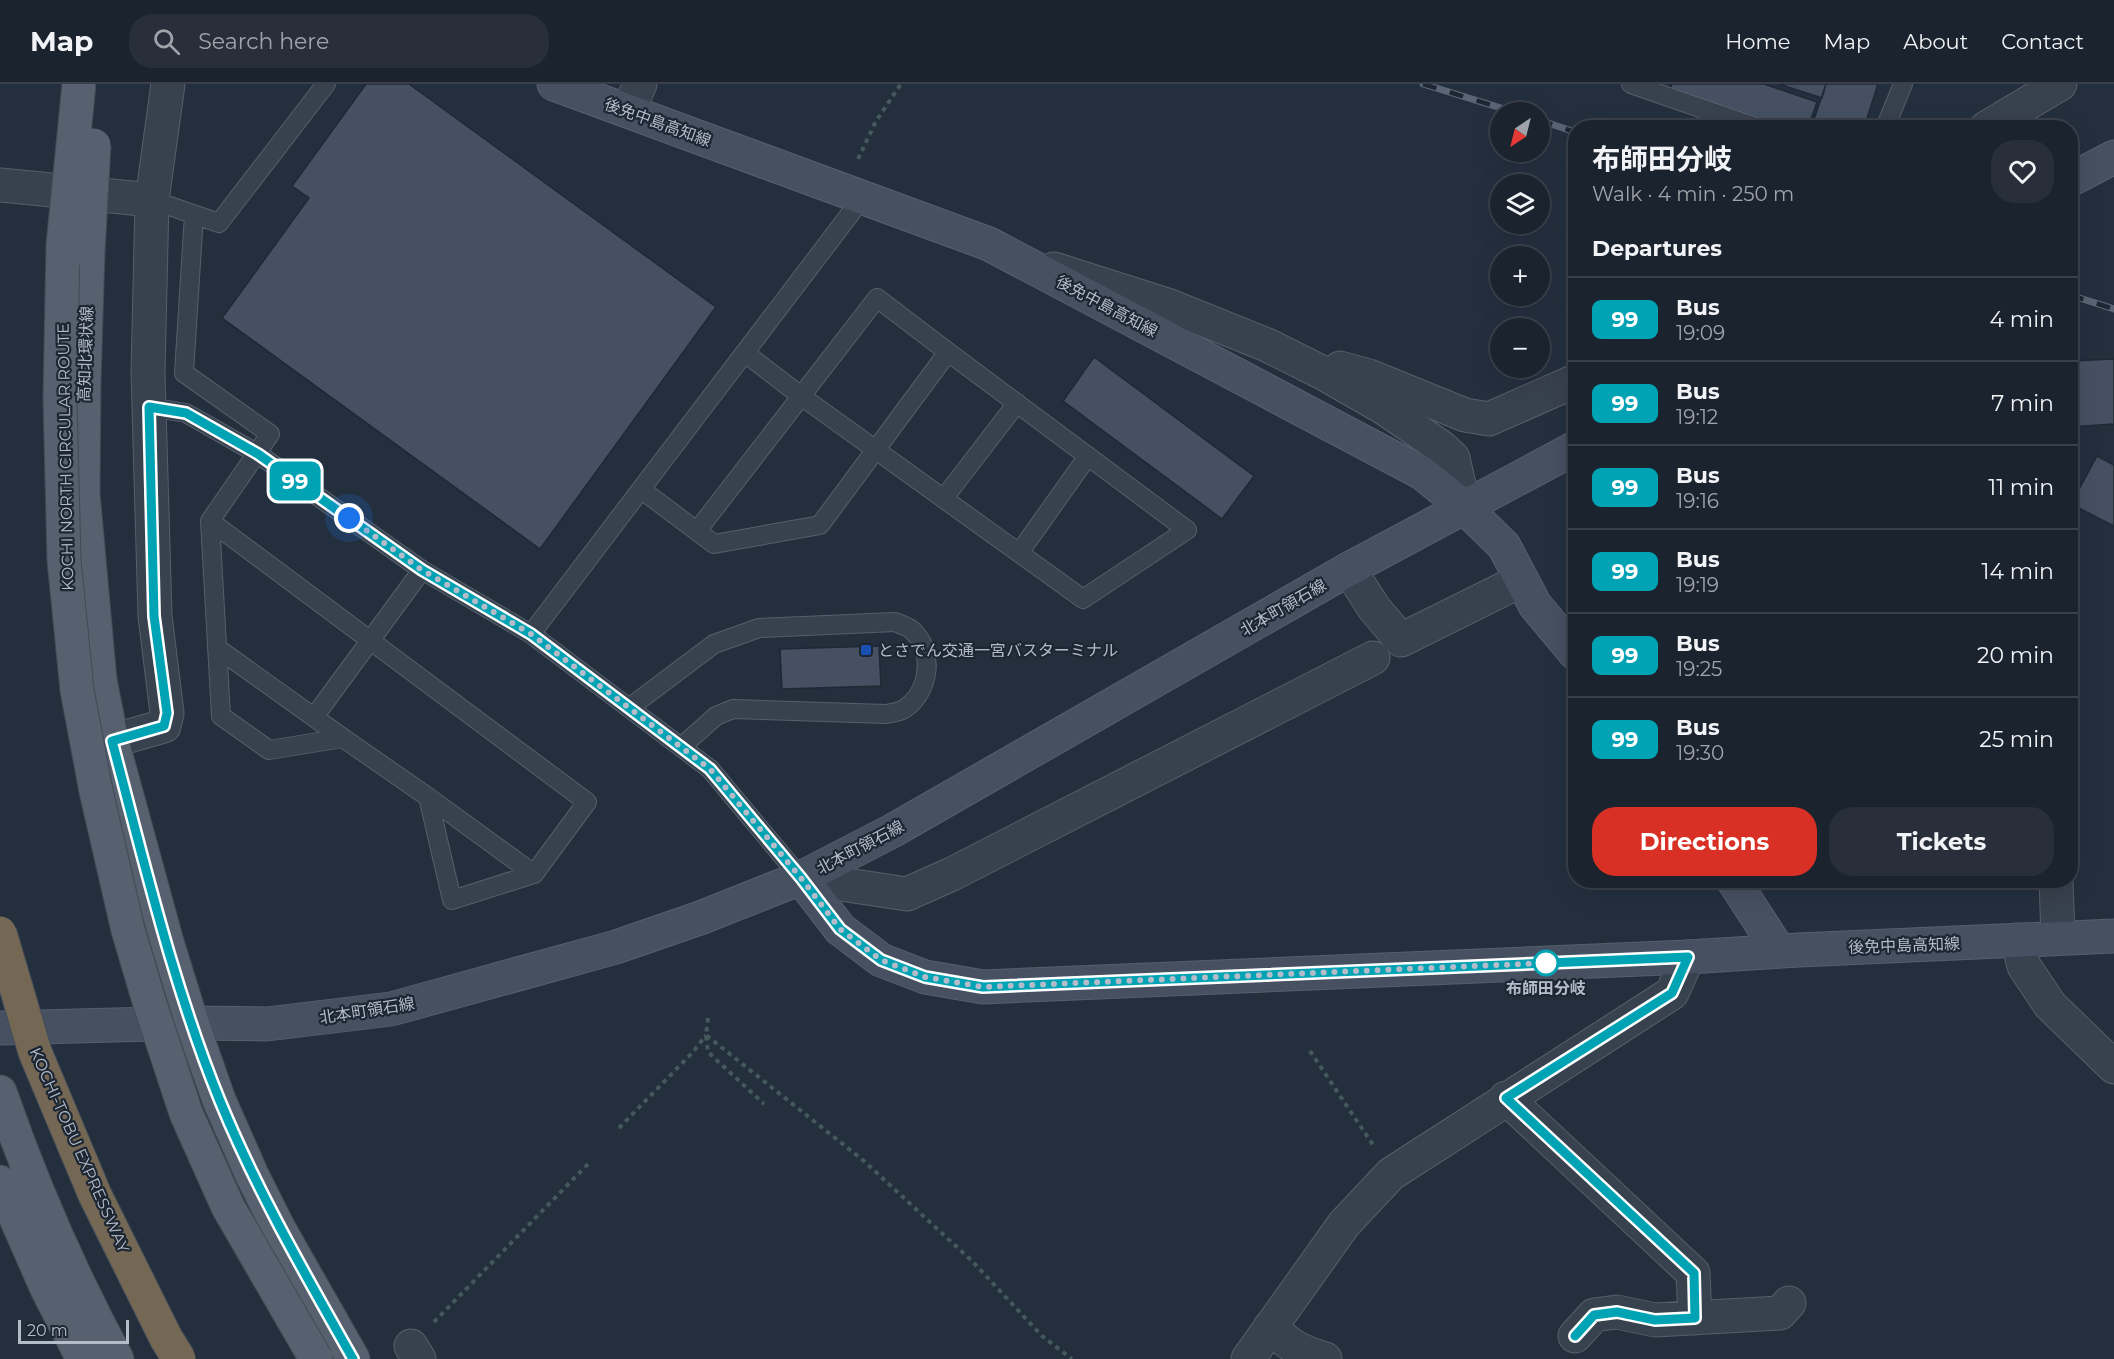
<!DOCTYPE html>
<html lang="en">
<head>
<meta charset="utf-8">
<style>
	:root { --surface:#1b232e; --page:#282f3a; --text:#f1f3f6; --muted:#a0a4aa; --line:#39404a; --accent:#d93025 }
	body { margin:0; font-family:Montserrat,"Noto Sans JP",sans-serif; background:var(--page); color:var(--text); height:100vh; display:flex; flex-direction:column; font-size:22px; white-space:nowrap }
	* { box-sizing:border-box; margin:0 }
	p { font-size:20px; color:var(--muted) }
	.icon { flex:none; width:33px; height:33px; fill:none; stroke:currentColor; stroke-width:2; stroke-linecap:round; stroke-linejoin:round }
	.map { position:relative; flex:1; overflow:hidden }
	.sheet { position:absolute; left:1568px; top:36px; width:510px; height:768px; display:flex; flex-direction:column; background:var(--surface); border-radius:24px; box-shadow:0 6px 24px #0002,0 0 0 2px var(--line) }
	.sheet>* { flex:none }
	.badge { padding:0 12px; border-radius:9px; font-size:21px; line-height:39px }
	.needle { width:39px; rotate:215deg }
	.buttons { position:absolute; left:1490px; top:18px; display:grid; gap:12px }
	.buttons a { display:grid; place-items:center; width:60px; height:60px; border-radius:50%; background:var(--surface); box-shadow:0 6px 24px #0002,0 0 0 2px var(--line); font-size:30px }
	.scale { position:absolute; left:18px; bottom:15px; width:111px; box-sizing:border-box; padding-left:6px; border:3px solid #b4bcc9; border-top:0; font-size:16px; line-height:21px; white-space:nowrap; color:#b4bcc9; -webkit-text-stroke:4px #1d2633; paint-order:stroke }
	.you { position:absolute; width:30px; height:30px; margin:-15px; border:4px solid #fff; border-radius:50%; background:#1a73e8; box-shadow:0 0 0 9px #1a73e833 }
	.map>.badge { position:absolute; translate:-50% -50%; box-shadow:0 0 0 3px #fff }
	h2 { padding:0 24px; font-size:22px; line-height:54px }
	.round { display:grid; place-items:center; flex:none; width:63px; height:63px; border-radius:24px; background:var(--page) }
	.summary { display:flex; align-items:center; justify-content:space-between; height:102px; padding:0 24px }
	h1 { font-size:28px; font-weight:700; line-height:45px }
	.button { display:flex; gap:12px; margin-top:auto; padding:12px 24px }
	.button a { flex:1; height:69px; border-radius:24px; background:var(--accent); color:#fff; font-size:24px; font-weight:700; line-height:69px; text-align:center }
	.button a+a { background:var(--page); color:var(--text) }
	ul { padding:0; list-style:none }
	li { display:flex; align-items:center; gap:18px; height:84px; padding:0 24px; border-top:2px solid var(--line) }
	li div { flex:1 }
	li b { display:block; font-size:22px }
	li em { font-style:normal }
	li .badge { min-width:66px; font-weight:700; text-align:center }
	header { display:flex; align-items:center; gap:36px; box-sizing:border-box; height:84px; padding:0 30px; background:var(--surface); border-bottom:2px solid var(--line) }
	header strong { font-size:28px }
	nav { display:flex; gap:33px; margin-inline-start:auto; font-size:21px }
	.search { width:420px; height:54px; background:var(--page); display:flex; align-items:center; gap:15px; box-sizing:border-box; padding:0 21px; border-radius:24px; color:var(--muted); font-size:22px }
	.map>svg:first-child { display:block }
	.building { fill:#455162; stroke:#1f2835; stroke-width:1.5 }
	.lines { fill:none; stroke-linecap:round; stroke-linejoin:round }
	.lane-casing { stroke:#565f6c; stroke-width:20 }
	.street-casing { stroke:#565f6c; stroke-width:35 }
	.secondary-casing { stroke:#565f6c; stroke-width:35 }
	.primary-casing { stroke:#414a57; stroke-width:35 }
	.path { stroke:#44595c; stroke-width:4; stroke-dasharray:4.5 4.5; stroke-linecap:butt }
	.lane { stroke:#38414e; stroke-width:18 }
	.street { stroke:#38414e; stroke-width:33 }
	.secondary { stroke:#465061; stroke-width:33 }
	.primary { stroke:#56606e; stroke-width:33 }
	.rail-casing { stroke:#5a6575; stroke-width:7 }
	.rail { stroke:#1d2633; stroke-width:4.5; stroke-dasharray:14; stroke-linecap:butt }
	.primary-bridge-casing { stroke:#414a57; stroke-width:35; stroke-linecap:butt }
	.highway-bridge-casing { stroke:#434c59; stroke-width:35; stroke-linecap:butt }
	.primary-bridge { stroke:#56606e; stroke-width:33 }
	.highway-bridge { stroke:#746855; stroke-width:33 }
	.line-casing { stroke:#fff; stroke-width:14 }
	.line { stroke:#00a3b4; stroke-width:9 }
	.walk { stroke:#b4bcc9; stroke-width:6; stroke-dasharray:0 10.8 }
	.transit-dot { fill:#1a4fb4; stroke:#1d2633; stroke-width:2 }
	.stop-dot { fill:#fff; stroke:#00a3b4; stroke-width:3 }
	.labels { text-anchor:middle; stroke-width:4.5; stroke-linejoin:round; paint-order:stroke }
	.street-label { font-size:16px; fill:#b4bcc9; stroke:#1d2633 }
	.poi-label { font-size:16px; fill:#b4bcc9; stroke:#1d2633; text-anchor:start }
	.stop-label { font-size:16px; font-weight:bold; fill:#b4bcc9; stroke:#1d2633 }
</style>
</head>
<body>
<header>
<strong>Map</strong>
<div class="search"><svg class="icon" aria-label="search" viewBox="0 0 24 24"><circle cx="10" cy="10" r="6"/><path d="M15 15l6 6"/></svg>Search here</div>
<nav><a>Home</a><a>Map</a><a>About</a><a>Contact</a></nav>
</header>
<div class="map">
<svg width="2114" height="1275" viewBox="0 0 2114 1275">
	<rect width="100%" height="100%" fill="#242f3e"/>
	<path class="building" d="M366,0H409L716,223L540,465L222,234L309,114L292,102Z
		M1672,0H1764L1817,18L1808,44H1784L1670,5Z
		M1779,0H1826L1822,14Z
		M1826,0H1878L1864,44H1811Z
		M1094,273L1254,392L1222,435L1063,317Z
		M2114,275V340L2070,343V277Z
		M2097,372L2114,381V442L2071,420Z
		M879,562L881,602L782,605L780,565Z"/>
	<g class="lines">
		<g class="lane-casing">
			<path id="lane" d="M1631,0L1758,44
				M1885,44L1903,0
				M152,116L219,139L326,0
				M194,131L184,289L270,350L210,437L587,718L534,790L452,816L428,713L343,654L269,666L221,632L210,437
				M745,269L801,312L1083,515L1187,446L948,268
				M149,323L186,329L258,370L422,486L531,550L710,685L801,794
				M642,406L714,460L820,441L948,268L877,214L697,447
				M944,414L1017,319
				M1019,469L1088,372
				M531,550L863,113
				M217,564L343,654
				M629,624L714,560L759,544L895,538C900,540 908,543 912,546C935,567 930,608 904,625C900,628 892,629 886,630L733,625L716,632L681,663
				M314,633L422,486
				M428,713L534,790"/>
		</g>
		<g class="street-casing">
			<path id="street" d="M628,27L640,0
				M1986,44L2060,0
				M0,101L152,116
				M1054,185L1170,222L1267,261L1323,289L1384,324L1441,363L1453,374L1464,423
				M1340,284L1369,292L1465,331L1489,335L1575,297
				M1349,485L1374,524L1401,556L1522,496
				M112,657L164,642L167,629L155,532L148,289L152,116L168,0
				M801,794L907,810L952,790L1373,574
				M2056,796L2058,854
				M2017,856L2024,882L2050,921L2114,983
				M1506,1014L1693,1189L1695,1234
				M1270,1243C1290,1262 1299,1267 1325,1275
				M1575,1252L1594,1231L1617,1228L1655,1236L1780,1229L1789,1219
				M411,1262L419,1275
				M1248,1275L1344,1140L1391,1090L1672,909L1688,873"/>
		</g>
		<g class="secondary-casing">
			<path id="secondary" d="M554,0L989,160L1422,389L1464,423L1504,462L1535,521L1575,569
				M2070,96L2114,73
				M801,794L840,845L881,876L925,893L983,903L1688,873L1799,866L2114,852
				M1733,796L1779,867
				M0,944L192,939L267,940L391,925L616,863L700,834L801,794L892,747L1349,485L1575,364"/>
		</g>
		<g class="primary-casing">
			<path id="primary" d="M88,167L84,299L83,409L100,596L112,657L167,858L192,939L219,1016L252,1091L278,1143L353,1275
				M0,1008C32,1100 71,1190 117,1275
				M0,1098L47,1205L83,1275"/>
		</g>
		<path class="path" d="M858,75L876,37L901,0
			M708,934L706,951L864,1077L973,1178L1042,1252L1072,1275
			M706,952L708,968L764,1020
			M1310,967L1373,1061
			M619,1044L693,968L706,951
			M434,1238L588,1080"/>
		<use href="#lane" class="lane"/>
		<use href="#street" class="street"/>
		<use href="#secondary" class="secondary"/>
		<use href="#primary" class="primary"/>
		<g class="rail-casing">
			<path id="rail" d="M1423,0L1514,28
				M1539,36L1575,48
				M2070,211L2114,225"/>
		</g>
		<use href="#rail" class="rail"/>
		<g class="primary-bridge-casing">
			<path id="primary-bridge" d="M79,0L63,161L60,315L64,476L77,606L96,707L128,846L149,917L186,1029L228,1123L316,1275
				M88,167L94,61"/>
		</g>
		<g class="highway-bridge-casing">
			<path id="highway-bridge" d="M0,849L35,968L95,1111L166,1254L179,1275"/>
		</g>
		<use href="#primary-bridge" class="primary-bridge"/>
		<use href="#highway-bridge" class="highway-bridge"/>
	</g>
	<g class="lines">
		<g class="line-casing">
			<path id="line" d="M353,1275C305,1190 257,1107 220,1017C173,902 144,777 112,657L164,642L167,629L154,532L149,323L186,329L258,370L422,486L531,550L580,587L710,685L801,794L840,845L881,876L925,893L983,903L1688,873L1672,909L1506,1014L1694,1189L1695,1234L1655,1236L1617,1228L1594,1231L1575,1252"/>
		</g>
		<use href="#line" class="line"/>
		<path class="walk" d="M349,434L422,486L531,550L710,685L801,794L840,845L881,876L925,893L983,903L1546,879"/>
	</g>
	<rect class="transit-dot" x="860" y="560" width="12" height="12" rx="3"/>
	<circle class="stop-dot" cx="1546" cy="879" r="12"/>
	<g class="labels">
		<g class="street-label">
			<text transform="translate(658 38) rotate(20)" y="6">後免中島高知線</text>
			<text transform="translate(1107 222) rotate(28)" y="6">後免中島高知線</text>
			<text transform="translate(85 270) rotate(-88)" y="6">高知北環状線</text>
			<text transform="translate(65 373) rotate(-91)" y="6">KOCHI NORTH CIRCULAR ROUTE</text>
			<text transform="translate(1283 523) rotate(-30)" y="6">北本町領石線</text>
			<text transform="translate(860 763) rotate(-28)" y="6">北本町領石線</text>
			<text transform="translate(1904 861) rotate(-2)" y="6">後免中島高知線</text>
			<text transform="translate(367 926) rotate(-9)" y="6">北本町領石線</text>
			<text transform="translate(80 1066) rotate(66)" y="6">KOCHI-TOBU EXPRESSWAY</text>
		</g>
		<g class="poi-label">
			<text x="878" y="572">とさでん交通一宮バスターミナル</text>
		</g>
		<g class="stop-label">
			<text x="1546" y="910">布師田分岐</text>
		</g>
	</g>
</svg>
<div class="buttons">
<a><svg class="needle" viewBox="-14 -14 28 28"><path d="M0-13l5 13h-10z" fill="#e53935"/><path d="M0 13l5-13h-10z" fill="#a0a4aa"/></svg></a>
<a><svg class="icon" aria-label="layers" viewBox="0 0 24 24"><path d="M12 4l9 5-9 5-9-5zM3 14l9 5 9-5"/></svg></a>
<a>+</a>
<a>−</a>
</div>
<div class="scale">20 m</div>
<div class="you" style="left:349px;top:434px"></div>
<b class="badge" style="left:295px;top:397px;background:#00a3b4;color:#fff">99</b>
<section class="sheet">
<div class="summary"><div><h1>布師田分岐</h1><p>Walk · 4 min · 250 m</p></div><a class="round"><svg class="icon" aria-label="heart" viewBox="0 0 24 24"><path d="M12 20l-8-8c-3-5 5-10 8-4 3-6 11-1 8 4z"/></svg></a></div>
<h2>Departures</h2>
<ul>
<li><span class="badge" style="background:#00a3b4;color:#fff">99</span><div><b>Bus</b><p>19:09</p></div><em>4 min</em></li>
<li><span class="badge" style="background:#00a3b4;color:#fff">99</span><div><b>Bus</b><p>19:12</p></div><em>7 min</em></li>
<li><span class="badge" style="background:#00a3b4;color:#fff">99</span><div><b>Bus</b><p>19:16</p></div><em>11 min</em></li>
<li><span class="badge" style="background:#00a3b4;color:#fff">99</span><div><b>Bus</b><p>19:19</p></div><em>14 min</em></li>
<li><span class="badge" style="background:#00a3b4;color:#fff">99</span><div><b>Bus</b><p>19:25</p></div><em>20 min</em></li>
<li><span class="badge" style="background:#00a3b4;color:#fff">99</span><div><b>Bus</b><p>19:30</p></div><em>25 min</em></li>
</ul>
<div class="button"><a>Directions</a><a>Tickets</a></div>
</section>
</div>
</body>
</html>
